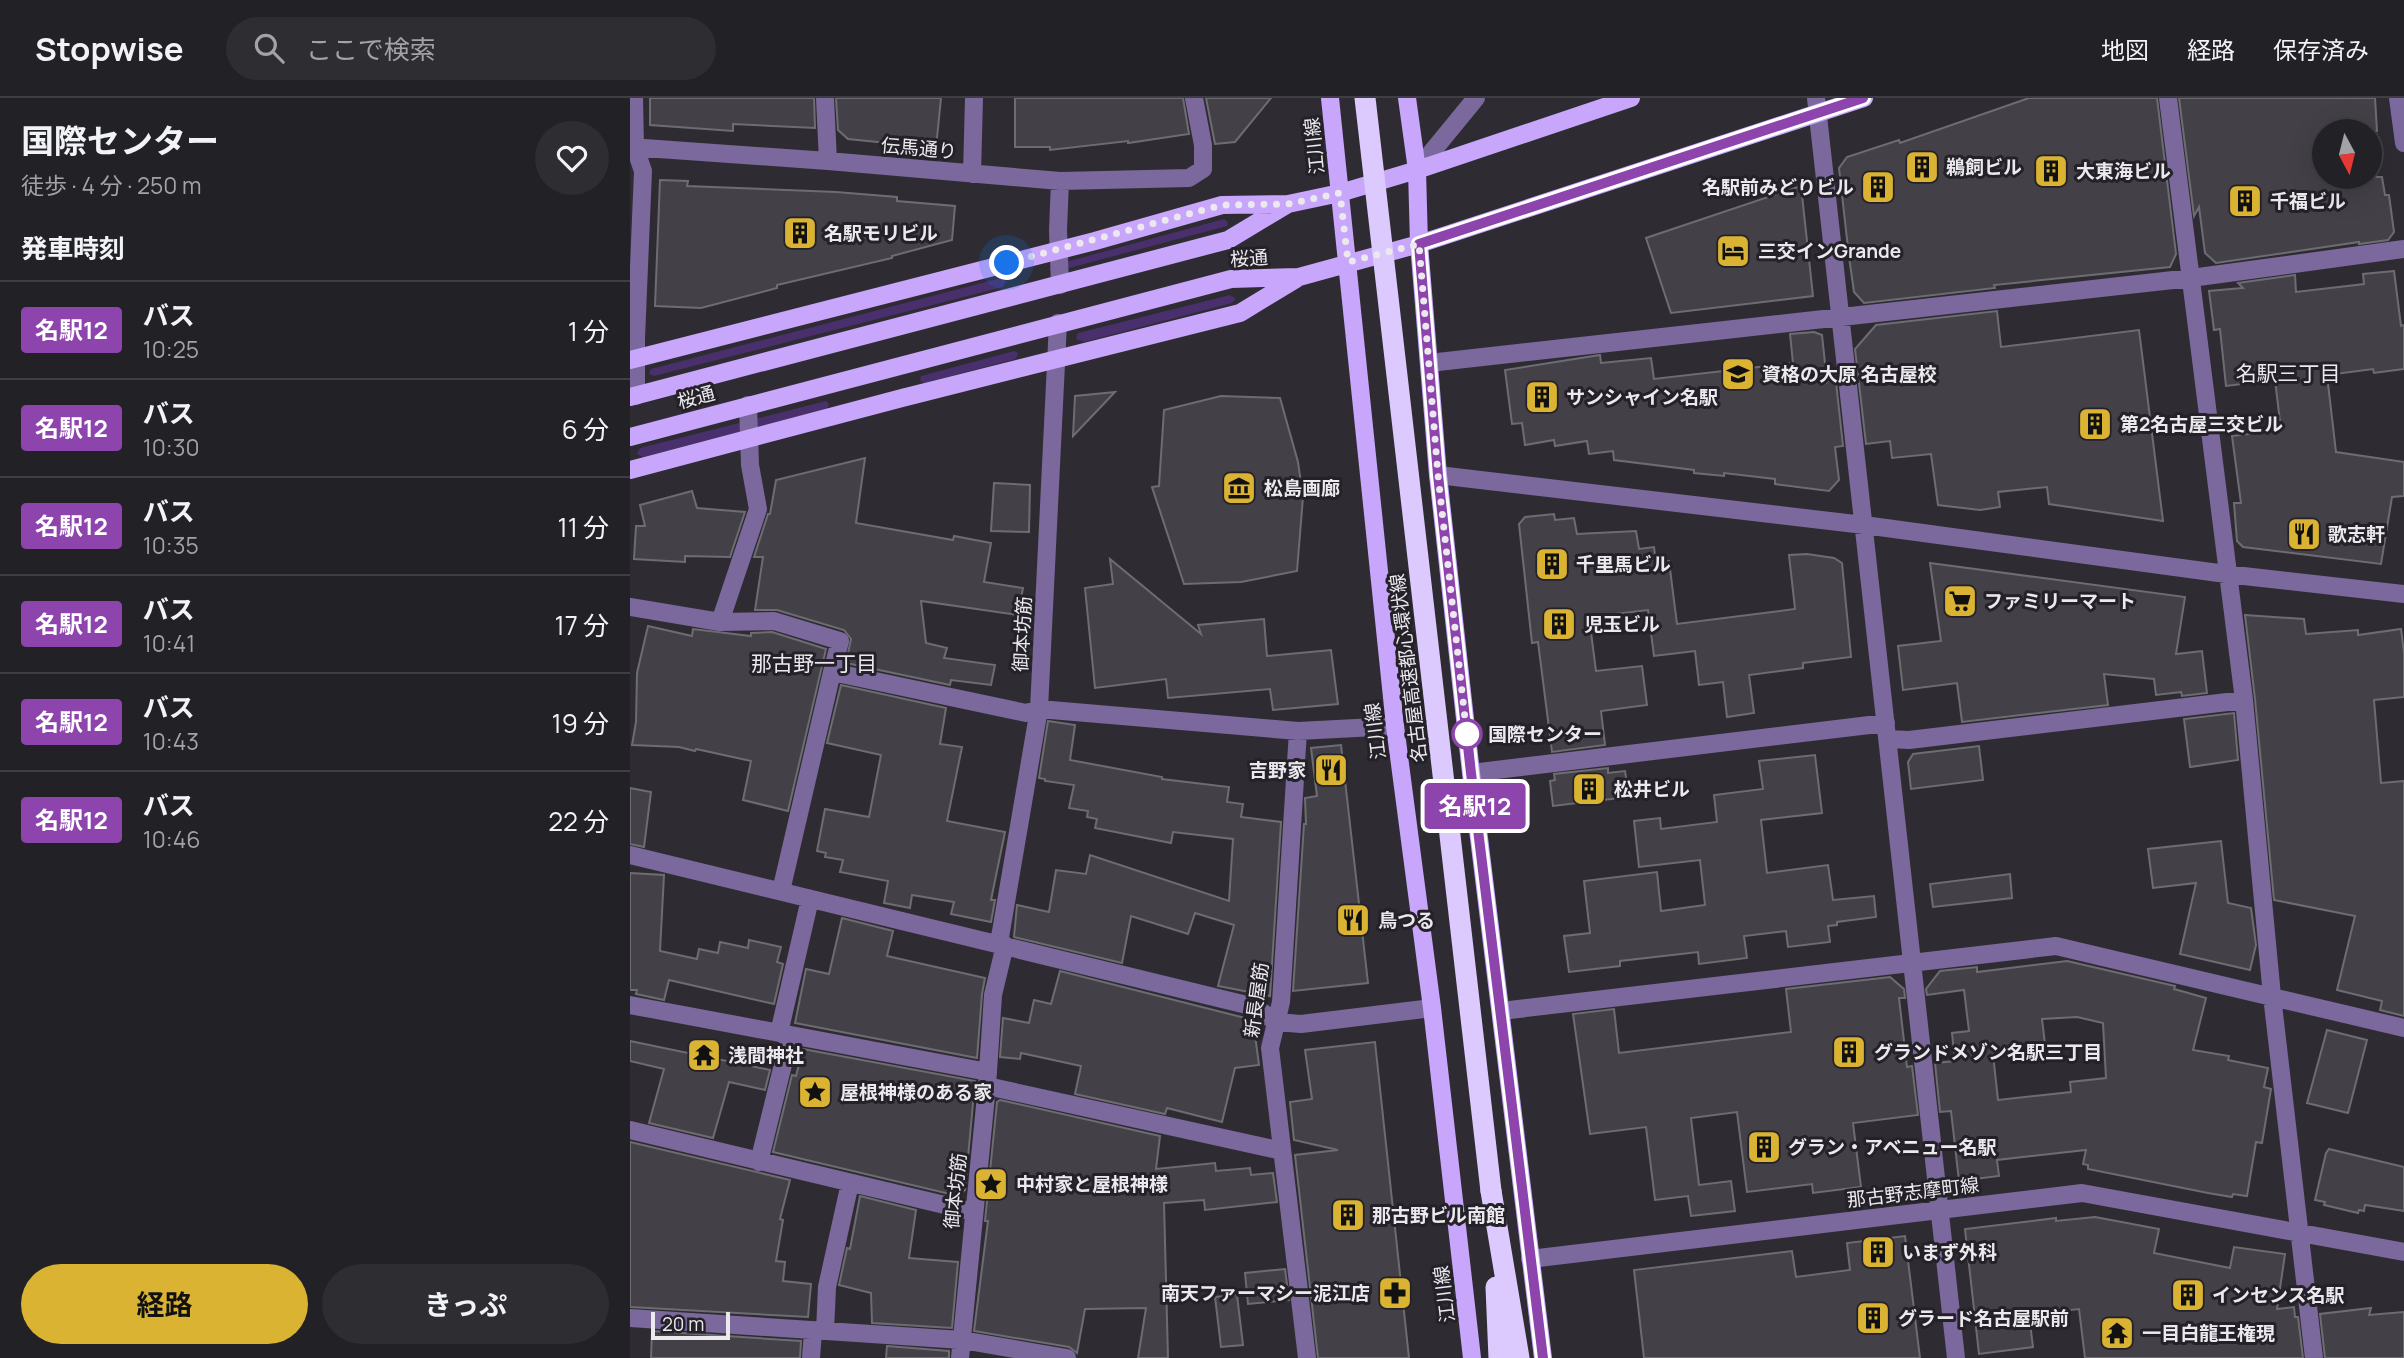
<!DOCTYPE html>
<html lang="ja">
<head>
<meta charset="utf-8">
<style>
	:root { --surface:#222126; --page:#2e2e32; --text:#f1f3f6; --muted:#a2a3a7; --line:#3f3e43; --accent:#dab333 }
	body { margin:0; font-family:Manrope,"Noto Sans JP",sans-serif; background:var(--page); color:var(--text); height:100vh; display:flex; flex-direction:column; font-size:26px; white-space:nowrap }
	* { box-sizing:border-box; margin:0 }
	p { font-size:23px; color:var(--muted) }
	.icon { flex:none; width:38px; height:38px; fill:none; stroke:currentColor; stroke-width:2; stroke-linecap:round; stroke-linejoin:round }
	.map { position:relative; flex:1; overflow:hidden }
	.sheet { display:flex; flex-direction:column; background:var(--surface); width:630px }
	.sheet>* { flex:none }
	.badge { padding:0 14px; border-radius:5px; font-size:24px; line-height:46px }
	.needle { width:46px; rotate:173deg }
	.fabs { position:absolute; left:1682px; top:21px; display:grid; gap:14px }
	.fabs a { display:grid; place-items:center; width:70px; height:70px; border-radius:50%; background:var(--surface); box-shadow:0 7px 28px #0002,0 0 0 2px var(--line); font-size:35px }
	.scale { position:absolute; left:21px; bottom:18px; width:79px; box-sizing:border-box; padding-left:7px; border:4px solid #ebe9ee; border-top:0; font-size:19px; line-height:24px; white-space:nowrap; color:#ebe9ee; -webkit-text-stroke:5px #242228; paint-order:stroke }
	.you { position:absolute; width:35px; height:35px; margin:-18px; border:5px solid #fff; border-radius:50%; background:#1a73e8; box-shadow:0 0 0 10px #1a73e833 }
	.map>.badge { position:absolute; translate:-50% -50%; box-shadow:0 0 0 4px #fff }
	h2 { padding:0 21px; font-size:26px; line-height:63px }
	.round { display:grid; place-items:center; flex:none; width:74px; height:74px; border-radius:37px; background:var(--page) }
	.headline { display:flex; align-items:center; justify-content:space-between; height:119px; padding:0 21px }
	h1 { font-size:33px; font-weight:700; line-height:52px }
	.cta { display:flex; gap:14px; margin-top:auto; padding:14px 21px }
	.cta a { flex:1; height:80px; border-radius:42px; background:var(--accent); color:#111; font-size:28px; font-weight:700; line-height:80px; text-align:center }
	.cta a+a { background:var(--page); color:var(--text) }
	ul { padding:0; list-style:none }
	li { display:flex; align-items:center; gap:21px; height:98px; padding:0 21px; border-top:2px solid var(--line) }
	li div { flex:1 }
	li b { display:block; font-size:26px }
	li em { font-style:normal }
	li .badge { min-width:77px; font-weight:700; text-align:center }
	header { display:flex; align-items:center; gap:42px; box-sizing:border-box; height:98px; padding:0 35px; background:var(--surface); border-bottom:2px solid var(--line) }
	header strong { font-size:33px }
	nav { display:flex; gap:38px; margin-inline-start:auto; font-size:24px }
	.search { width:490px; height:63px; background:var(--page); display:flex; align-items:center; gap:18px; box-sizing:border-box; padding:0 24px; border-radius:38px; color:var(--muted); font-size:26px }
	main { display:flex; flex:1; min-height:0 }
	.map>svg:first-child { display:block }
	.green { fill:#492f6c }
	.building { fill:#434147; stroke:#6e6c73; stroke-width:2; fill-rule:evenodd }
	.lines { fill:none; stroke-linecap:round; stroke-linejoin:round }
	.minor { stroke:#7b689c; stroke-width:18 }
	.major { stroke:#c7a6fb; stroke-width:18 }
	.highway { stroke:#dccafe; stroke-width:21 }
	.highway-bridge { stroke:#dccafe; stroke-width:21 }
	.line-casing { stroke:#fff; stroke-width:16 }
	.line { stroke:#8e44ad; stroke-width:10 }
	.walk { stroke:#ebe9ee; stroke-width:7; stroke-dasharray:0 12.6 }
	.stop-dot { fill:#fff; stroke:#8e44ad; stroke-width:3.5 }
	.labels { text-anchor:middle; stroke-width:6; stroke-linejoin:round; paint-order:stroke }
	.street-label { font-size:19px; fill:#ebe9ee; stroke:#242228 }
	.poi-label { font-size:19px; font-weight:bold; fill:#ebe9ee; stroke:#242228; text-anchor:start }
	.stop-label { font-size:19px; font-weight:bold; fill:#ebe9ee; stroke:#242228; text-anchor:start }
	.neighbourhood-label { font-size:21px; fill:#ebe9ee; stroke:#242228 }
</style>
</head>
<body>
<header>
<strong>Stopwise</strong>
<div class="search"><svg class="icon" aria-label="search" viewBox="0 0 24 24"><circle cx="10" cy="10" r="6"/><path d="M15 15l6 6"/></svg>ここで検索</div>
<nav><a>地図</a><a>経路</a><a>保存済み</a></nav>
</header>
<main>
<section class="sheet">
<div class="headline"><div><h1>国際センター</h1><p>徒歩 · 4 分 · 250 m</p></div><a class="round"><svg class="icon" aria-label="heart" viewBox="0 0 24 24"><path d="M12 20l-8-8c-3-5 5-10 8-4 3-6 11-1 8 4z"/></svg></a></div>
<h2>発車時刻</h2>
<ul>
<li><span class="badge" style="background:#8e44ad;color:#fff">名駅12</span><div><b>バス</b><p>10:25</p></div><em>1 分</em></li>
<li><span class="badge" style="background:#8e44ad;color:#fff">名駅12</span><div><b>バス</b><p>10:30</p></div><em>6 分</em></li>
<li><span class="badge" style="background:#8e44ad;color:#fff">名駅12</span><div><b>バス</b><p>10:35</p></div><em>11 分</em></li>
<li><span class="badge" style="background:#8e44ad;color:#fff">名駅12</span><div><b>バス</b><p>10:41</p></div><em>17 分</em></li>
<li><span class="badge" style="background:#8e44ad;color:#fff">名駅12</span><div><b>バス</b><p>10:43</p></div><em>19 分</em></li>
<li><span class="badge" style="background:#8e44ad;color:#fff">名駅12</span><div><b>バス</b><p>10:46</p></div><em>22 分</em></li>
</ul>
<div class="cta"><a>経路</a><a>きっぷ</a></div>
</section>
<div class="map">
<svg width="1774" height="1260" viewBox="0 0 1774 1260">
	<rect width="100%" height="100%" fill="#2e2c32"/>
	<path class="green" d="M594,121L598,124L597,128L424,174L419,172L421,168Z
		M371,180L376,183L373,189L24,278L19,276L21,271Z
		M600,197L606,201L602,205L454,244L446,241L448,235Z
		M384,253L388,255L386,261L294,285L290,283L291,278Z
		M196,303L199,306L197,311L13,359L7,356L10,350Z"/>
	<path class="building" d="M20,0H184L185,30L103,26V33L20,27Z
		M206,0H311L306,50L218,41L208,32Z
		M385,0H553L559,36L498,45V43L420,52V49H385Z
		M576,0H641L605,44L585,46Z
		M1399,0H1527L1546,156L1540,169L1364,187L1365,190L1234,205L1224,194L1219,159L1209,70L1217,59L1269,42L1270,45Z
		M1549,0H1745L1747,33H1694V79H1752L1755,97H1759L1764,134L1758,142L1729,146V144L1586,165L1575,155L1569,109L1564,118Z
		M30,82L58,83L57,88L206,94L267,99V103L325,108L322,142L262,158V160L147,187V190L71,210L25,208Z
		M1171,88L1183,198L1041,215L1016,140Z
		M1764,173L1771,228L1774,227V271L1744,275L1743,271L1697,277L1706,354L1774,364V398L1762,399L1751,466L1613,449L1607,443L1604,405H1611L1602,338L1651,332L1645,282L1596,288L1590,231L1584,232L1579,193L1613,190L1608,185L1665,177L1666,194L1734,186L1733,176Z
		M1367,213L1371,249L1509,232L1533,423L1419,406L1417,389L1368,394L1370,409L1350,412L1308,407L1301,356L1262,360L1260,343L1236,346L1225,251L1246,227Z
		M1184,234L1192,237L1197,284L1205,275L1213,348L1205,349L1209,382L1199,393L1145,386V381L1094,375V378L1064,375V372L984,362L983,353L959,356L957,343L925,348L924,342L895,347L892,325L882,326L875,272L970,257L971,265L1021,260L1024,281L1163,265L1160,236Z
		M485,294L443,338L445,298Z
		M591,298L650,300L668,364L673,399L667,473L611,484L554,486L522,389L529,388L534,312Z
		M235,360L226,425L323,442L324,438L361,445L354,484L393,490L388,517L291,503L296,545L317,550L314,560L365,567L361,587L321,582L320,587L216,565L221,541L214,532L147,512H125L133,459H124L138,416H140L146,382Z
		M364,385L400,387L399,434L361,433Z
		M62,393L67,410L115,414L100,459L55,458V464L4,461L6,428H15L10,407Z
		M924,416L925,422L944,420L947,436L1006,433L1009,451L1024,449L1026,464L1039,463L1047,526L1165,511L1159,457L1177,456L1204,460L1212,465L1221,559L1173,565V570L1119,577L1124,615L1097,619L1093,584L1069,587L1065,553L1024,558L1018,512L959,519L966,573L1012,568L1017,607L971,613L975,647L922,654L908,544L902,545L889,426L895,419Z
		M480,461L571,536L568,527L634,521L637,558L701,552L708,606L643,612L640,591L538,600L536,581L465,590L455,490L483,486Z
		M1300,465L1555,499L1546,556L1572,553L1577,595L1552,598L1551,594L1526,597L1524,581L1474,576L1478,607L1332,624L1327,585L1273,592L1268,548L1311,543Z
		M1615,517L1674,521L1676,536L1728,532V537L1771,531L1774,555V599L1744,602L1751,685L1774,683V918L1750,912L1752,903L1707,892L1725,818L1644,802L1625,601Z
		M18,528L62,538L63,531L121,538V535L142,534L196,551L158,713L113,702L121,663L66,651L65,653L49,649L2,647L6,624L7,575Z
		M211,587L316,610L310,646L332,649L317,723L375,734L361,802H365L361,824L321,816L324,804L282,797L280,810L254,805L258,783L210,774L213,762L195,759L196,755L187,753L195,711L239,719L251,657L197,645Z
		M1604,615L1608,662L1560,669L1554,621Z
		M418,623L445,627L440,662L532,679V681L599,689L597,704L613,706L611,719L651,724L640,898L588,888L604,827L565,815L558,836L501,818L492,865L384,839L387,807L419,814L426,772L456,776L460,757L599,803L603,741L543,734L541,745L465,730L467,721L457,719L458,713L439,710L444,687L415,683V681L409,680Z
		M711,647L738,885L663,893L674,726H676L675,700L687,698L681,650Z
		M1349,648L1353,682L1281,691L1278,664L1283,656Z
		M1185,657L1192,715L1131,722L1137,775L1198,767L1203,802L1244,798L1246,819L1207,824V827L1198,828L1200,844L1158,849L1156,833L1114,838L1117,860L1069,866L1068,854L990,863V868L939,874L934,838L960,835L954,783L1027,774L1031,813L1075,807L1070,762L1009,769L1004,723L1030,720L1031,731L1087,724L1084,697L1133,691L1129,663Z
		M978,670V675L995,673L999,699L923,708L920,683L925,682L924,676Z
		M0,690L21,694L14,749L0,746Z
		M1591,743L1598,805L1621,810L1626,847L1620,872L1550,856L1566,785L1523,790L1518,751Z
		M0,775L34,777L30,853L67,861L69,851L88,855L90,844L118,850L119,842L151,849L147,864L153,866L144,906L39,882L34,902L6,896L7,892H0Z
		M1380,776L1382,800L1303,809L1300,786Z
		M212,820L263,833L257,858L355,880L352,896L347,960L165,925L176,871L199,876Z
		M1437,863L1545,888L1544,891L1576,900L1563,952L1599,958L1598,962L1638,970L1634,989L1641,991L1632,1045L1626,1044L1617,1098L1603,1096L1602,1099L1578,1095L1458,1071V1067L1453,1066L1456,1052L1367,1062L1369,1078L1329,1083L1321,1013L1310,1014L1305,965L1325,963L1322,935L1339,933L1334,892L1297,897L1296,891L1310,873L1347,869V874ZM1447,919L1473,925L1476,980L1440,984L1441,994L1368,1002L1363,956L1379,954V950L1415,946L1412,921Z
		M430,873L623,922L629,967L605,970L592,1024L537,1010L535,1016L445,996L451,968L391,955L390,961L370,959L373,920L399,925L404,902L421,906Z
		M1260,879L1274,891L1275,900H1269L1277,969L1282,968L1288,1017L1223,1025L1231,1089L1183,1095L1182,1086L1117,1094L1107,1014L1061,1020L1069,1087L1101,1083L1105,1113L1061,1118L1058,1098L1025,1102L1016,1029L960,1036L943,916L984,911L989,955L1161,934L1156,891Z
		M1697,932L1737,942L1718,1015L1677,1005Z
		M0,943L140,972L135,992L99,984L83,1040L19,1025L34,971L0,963Z
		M745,944L779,1260H688L665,1057L708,1052L664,1042L660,1004L682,1001L675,952Z
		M173,951L345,983L335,1092L328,1098L143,1054L162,977L166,978Z
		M370,1002L530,1038L526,1071L585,1065L586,1073L620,1070L621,1077L643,1075L647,1104L575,1112L574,1102L534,1105L538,1260H508L516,1210L455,1211L447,1255L439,1249L344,1233L358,1123H355L367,1004Z
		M0,1044L160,1082L150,1121L153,1122L146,1163L155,1164L153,1183L181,1186L178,1219L0,1209Z
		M1699,1051L1774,1069V1113L1735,1107L1734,1113L1729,1112L1728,1115L1694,1107L1695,1104L1685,1102L1696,1055Z
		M230,1098L286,1112L279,1160L328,1164L322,1230L242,1225L241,1195L209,1187L217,1150L220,1151Z
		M1465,1119L1529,1131L1524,1155L1600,1170L1604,1149L1655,1156L1647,1211L1664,1209L1665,1219H1668L1673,1260H1455L1449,1211L1399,1217L1403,1249L1349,1256L1335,1131L1426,1120V1123Z
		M1275,1138L1290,1260H1014L1004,1172L1162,1153L1166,1179L1220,1172L1217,1145Z
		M655,1171L659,1202L618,1206L615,1175Z
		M607,1197L613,1247L591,1249L585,1199Z
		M1741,1210L1739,1217L1774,1214V1260H1695L1690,1216Z
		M22,1233L171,1243L170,1260H21Z
		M257,1248L319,1253V1260H256Z"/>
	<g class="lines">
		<path class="minor" d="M4,0L5,50L13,73L6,240V298
			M195,0L198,63
			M1186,0L1326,1260
			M1538,0L1614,602L1642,898L1684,1260
			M1768,0L1774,45
			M0,49L198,63L430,83L559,80L573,71V47L564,0
			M787,72L846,0
			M342,76L344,0
			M430,83L428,132L430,187
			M799,265L1561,180L1774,151
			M808,377L1234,427L1596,476L1774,496
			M0,509L90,524L144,523L210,543L202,574L396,615L409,611L668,633L765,628
			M90,524L128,411L120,367L118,307
			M668,633L651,904L640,950L677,1260
			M1258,641L1279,642L1614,602
			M841,675L1256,625
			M0,757L625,909L646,924L671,926L802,910
			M151,793L202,574
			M369,845L409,611L428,225
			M0,907L358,974
			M871,913L1426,848L1774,930
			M149,935L180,801
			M357,988L652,1053
			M0,1032L344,1114
			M129,1064L160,938
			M900,1161L1452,1095L1774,1154
			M0,1220L332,1242L437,1260
			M195,1233L197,1189L220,1085
			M181,1260L183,1233
			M330,1260L357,988L363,897L375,847"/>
		<path class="major" d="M700,0L765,628L802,910L842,1260
			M777,0L787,72L789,146L808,377L841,675L913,1260
			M0,262L465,143L592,107L658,106
			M0,299L598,142L658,106L710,95L787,72L1001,0
			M0,339L601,181L669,179L789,146L1234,0
			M0,372L272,300L610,215L666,181"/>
		<path class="highway" d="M861,1093L889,1260
			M866,1189L869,1260"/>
		<path class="highway-bridge" d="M735,0L861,1093"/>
	</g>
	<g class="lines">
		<g class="line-casing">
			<path id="line" d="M913,1260L841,675L808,377L789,146L1233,0"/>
		</g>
		<use href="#line" class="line"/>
		<path class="walk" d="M377,165L592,107L658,106L710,95L718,164L789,146L808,377L838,648L837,636"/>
	</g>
	<defs>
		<g id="building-square" transform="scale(1.75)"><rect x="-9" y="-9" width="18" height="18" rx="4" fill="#dab333" stroke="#242228"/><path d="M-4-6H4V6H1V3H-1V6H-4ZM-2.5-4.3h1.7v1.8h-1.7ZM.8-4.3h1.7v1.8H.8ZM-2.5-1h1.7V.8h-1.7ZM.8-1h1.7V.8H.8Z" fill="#111"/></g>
		<g id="hotel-square" transform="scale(1.75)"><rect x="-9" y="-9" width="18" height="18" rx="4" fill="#dab333" stroke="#242228"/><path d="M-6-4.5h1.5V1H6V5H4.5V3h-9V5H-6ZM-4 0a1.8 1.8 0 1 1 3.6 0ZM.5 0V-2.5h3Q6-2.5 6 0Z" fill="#111"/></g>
		<g id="school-square" transform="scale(1.75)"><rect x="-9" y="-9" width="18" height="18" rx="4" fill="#dab333" stroke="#242228"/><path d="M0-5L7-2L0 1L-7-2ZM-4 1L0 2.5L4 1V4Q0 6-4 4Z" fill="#111"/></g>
		<g id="museum-square" transform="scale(1.75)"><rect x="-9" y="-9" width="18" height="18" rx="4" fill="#dab333" stroke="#242228"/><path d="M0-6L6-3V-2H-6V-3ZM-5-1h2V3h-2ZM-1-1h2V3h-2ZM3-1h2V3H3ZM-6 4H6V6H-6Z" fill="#111"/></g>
		<g id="restaurant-square" transform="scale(1.75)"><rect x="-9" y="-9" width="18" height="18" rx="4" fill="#dab333" stroke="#242228"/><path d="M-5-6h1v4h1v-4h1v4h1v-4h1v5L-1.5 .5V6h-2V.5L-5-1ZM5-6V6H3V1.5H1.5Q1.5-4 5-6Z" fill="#111"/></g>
		<g id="supermarket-square" transform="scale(1.75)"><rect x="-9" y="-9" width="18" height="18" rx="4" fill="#dab333" stroke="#242228"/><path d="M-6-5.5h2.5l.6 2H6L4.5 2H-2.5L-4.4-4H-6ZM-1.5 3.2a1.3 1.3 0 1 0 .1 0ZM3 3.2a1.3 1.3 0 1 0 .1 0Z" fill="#111"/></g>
		<g id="temple-square" transform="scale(1.75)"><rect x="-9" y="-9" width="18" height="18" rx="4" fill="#dab333" stroke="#242228"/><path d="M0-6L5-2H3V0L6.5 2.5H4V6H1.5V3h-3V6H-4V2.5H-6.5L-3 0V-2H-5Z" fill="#111"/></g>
		<g id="sight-square" transform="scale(1.75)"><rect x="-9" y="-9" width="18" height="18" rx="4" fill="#dab333" stroke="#242228"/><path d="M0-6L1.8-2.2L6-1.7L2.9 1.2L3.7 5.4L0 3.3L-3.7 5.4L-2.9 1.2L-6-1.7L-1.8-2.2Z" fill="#111"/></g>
		<g id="pharmacy-square" transform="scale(1.75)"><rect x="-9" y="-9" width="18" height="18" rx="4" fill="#dab333" stroke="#242228"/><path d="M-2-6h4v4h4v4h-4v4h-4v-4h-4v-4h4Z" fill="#111"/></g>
	</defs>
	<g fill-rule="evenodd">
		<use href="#building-square" x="1292" y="69"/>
		<use href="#building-square" x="1421" y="73"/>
		<use href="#building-square" x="1248" y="89"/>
		<use href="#building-square" x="1615" y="103"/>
		<use href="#building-square" x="170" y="135"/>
		<use href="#hotel-square" x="1103" y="153"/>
		<use href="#school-square" x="1108" y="276"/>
		<use href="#building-square" x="912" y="299"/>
		<use href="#building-square" x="1465" y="326"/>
		<use href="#museum-square" x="609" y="390"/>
		<use href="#restaurant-square" x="1674" y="436"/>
		<use href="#building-square" x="922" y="466"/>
		<use href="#supermarket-square" x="1330" y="503"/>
		<use href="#building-square" x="929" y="526"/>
		<use href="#restaurant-square" x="701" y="672"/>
		<use href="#building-square" x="959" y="691"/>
		<use href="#restaurant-square" x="723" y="822"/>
		<use href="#building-square" x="1219" y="954"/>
		<use href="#temple-square" x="74" y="957"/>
		<use href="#sight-square" x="185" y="994"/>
		<use href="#building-square" x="1134" y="1049"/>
		<use href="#sight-square" x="361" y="1086"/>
		<use href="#building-square" x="718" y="1117"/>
		<use href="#building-square" x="1248" y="1154"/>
		<use href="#pharmacy-square" x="765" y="1195"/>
		<use href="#building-square" x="1558" y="1197"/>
		<use href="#building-square" x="1243" y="1220"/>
		<use href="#temple-square" x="1487" y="1235"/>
	</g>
	<circle class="stop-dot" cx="837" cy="636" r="14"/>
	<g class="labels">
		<g class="street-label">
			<text transform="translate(684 48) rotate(-96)" y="7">江川線</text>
			<text transform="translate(289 50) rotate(5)" y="7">伝馬通り</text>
			<text transform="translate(619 160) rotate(-4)" y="7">桜通</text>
			<text transform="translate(66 299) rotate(-15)" y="7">桜通</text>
			<text transform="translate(392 536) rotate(-87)" y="7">御本坊筋</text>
			<text transform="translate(778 570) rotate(-97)" y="7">名古屋高速都心環状線</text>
			<text transform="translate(745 633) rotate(-97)" y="7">江川線</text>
			<text transform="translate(626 902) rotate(-82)" y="7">新長屋筋</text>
			<text transform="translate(325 1093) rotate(-84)" y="7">御本坊筋</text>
			<text transform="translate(1283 1094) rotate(-7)" y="7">那古野志摩町線</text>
			<text transform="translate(814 1196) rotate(-97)" y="7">江川線</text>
		</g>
		<g class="poi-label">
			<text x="1316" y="76">鵜飼ビル</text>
			<text x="1446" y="80">大東海ビル</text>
			<text x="1224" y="96" text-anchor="end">名駅前みどりビル</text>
			<text x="1640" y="110">千福ビル</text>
			<text x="194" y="142">名駅モリビル</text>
			<text x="1128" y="160">三交インGrande</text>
			<text x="1132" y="283">資格の大原 名古屋校</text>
			<text x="936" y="306">サンシャイン名駅</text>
			<text x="1490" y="333">第2名古屋三交ビル</text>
			<text x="634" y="397">松島画廊</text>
			<text x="1698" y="443">歌志軒</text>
			<text x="946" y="473">千里馬ビル</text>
			<text x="1354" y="510">ファミリーマート</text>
			<text x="954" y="533">児玉ビル</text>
			<text x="676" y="679" text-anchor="end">吉野家</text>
			<text x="984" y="698">松井ビル</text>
			<text x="748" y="829">鳥つる</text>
			<text x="1244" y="961">グランドメゾン名駅三丁目</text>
			<text x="98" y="964">浅間神社</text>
			<text x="210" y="1001">屋根神様のある家</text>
			<text x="1158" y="1056">グラン・アベニュー名駅</text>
			<text x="386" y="1093">中村家と屋根神様</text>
			<text x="742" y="1124">那古野ビル南館</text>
			<text x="1272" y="1161">いまず外科</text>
			<text x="740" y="1202" text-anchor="end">南天ファーマシー泥江店</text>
			<text x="1582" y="1204">インセンス名駅</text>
			<text x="1268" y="1227">グラード名古屋駅前</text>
			<text x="1512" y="1242">一目白龍王権現</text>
		</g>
		<g class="stop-label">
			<text x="858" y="643">国際センター</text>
		</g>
		<g class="neighbourhood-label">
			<text x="1658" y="283">名駅三丁目</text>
			<text x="184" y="573">那古野一丁目</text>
		</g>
	</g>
</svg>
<div class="fabs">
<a><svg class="needle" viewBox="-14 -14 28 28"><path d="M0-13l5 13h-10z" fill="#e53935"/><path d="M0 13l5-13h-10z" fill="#a2a3a7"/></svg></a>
</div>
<div class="scale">20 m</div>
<div class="you" style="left:377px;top:165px"></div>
<b class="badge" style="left:845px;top:708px;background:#8e44ad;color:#fff">名駅12</b>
</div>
</main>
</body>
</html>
